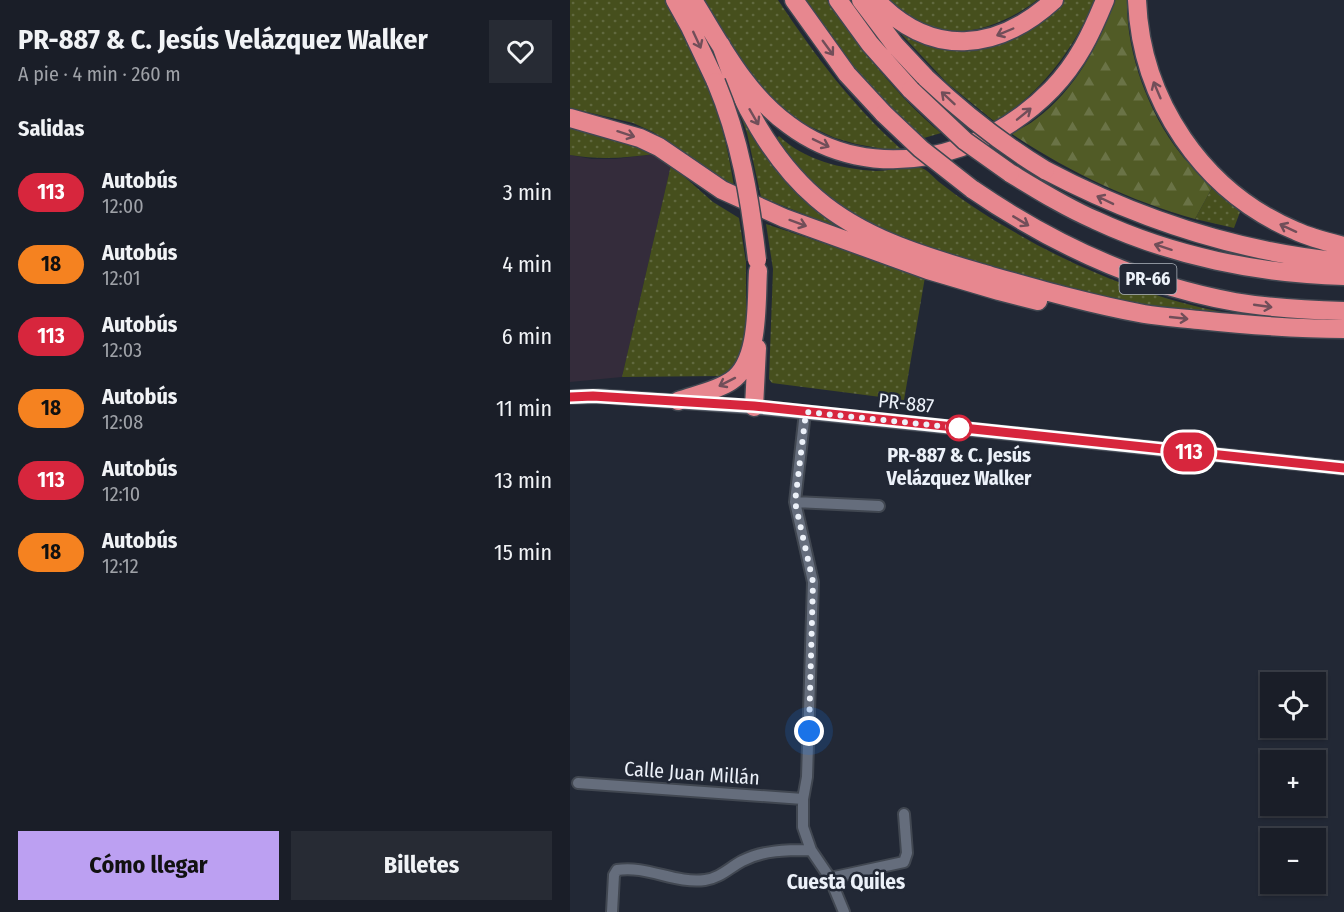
<!DOCTYPE html>
<html lang="es">
<head>
<meta charset="utf-8">
<style>
	:root { --surface:#1a1e28; --page:#272b34; --text:#f1f3f6; --muted:#9fa2a8; --line:#383c45; --accent:#bca0f2 }
	body { margin:0; font-family:"Fira Sans Condensed",sans-serif; background:var(--page); color:var(--text); height:100vh; display:flex; flex-direction:column; font-size:22px; white-space:nowrap }
	* { box-sizing:border-box; margin:0 }
	p { font-size:20px; color:var(--muted) }
	.icon { flex:none; width:33px; height:33px; fill:none; stroke:currentColor; stroke-width:2; stroke-linecap:round; stroke-linejoin:round }
	.map { position:relative; flex:1; overflow:hidden }
	.details { display:flex; flex-direction:column; background:var(--surface); width:570px }
	.details>* { flex:none }
	.badge { padding:0 12px; border-radius:20px; font-size:21px; line-height:39px }
	.fabs { position:absolute; left:690px; top:672px; display:grid; gap:12px }
	.fabs a { display:grid; place-items:center; width:66px; height:66px; border-radius:0px; background:var(--surface); box-shadow:0 2px 4px #0004,0 0 0 2px var(--line); font-size:30px }
	.you { position:absolute; width:30px; height:30px; margin:-15px; border:4px solid #fff; border-radius:50%; background:#1a73e8; box-shadow:0 0 0 9px #1a73e833 }
	.map>.badge { position:absolute; translate:-50% -50%; box-shadow:0 0 0 3px #fff }
	h2 { padding:0 18px; font-size:22px; line-height:54px }
	.round { display:grid; place-items:center; flex:none; width:63px; height:63px; border-radius:0px; background:var(--page) }
	.headline { display:flex; align-items:center; justify-content:space-between; height:102px; padding:0 18px }
	h1 { font-size:28px; font-weight:700; line-height:45px }
	.action { display:flex; gap:12px; margin-top:auto; padding:12px 18px }
	.action a { flex:1; height:69px; border-radius:0px; background:var(--accent); color:#111; font-size:24px; font-weight:700; line-height:69px; text-align:center }
	.action a+a { background:var(--page); color:var(--text) }
	ul { padding:0; list-style:none }
	li { display:flex; align-items:center; gap:18px; height:72px; padding:0 18px }
	li div { flex:1 }
	li b { display:block; font-size:22px }
	li em { font-style:normal }
	li .badge { min-width:66px; font-weight:700; text-align:center }
	main { display:flex; flex:1; min-height:0 }
	.map>svg:first-child { display:block }
	.commercial { fill:#342c3b }
	.grass { fill:url(#grass-dots) }
	.forest { fill:url(#forest-firs) }
	.lines { fill:none; stroke-linecap:round; stroke-linejoin:round }
	.minor-casing { stroke:#414751; stroke-width:14 }
	.tertiary-casing { stroke:#414751; stroke-width:16 }
	.motorway-casing { stroke:#414751; stroke-width:21 }
	.minor { stroke:#656d7c; stroke-width:10 }
	.tertiary { stroke:#656d7c; stroke-width:14 }
	.motorway { stroke:#e7878f; stroke-width:18 }
	.motorway-bridge-casing { stroke:#414751; stroke-width:21; stroke-linecap:butt }
	.motorway-bridge { stroke:#e7878f; stroke-width:18 }
	.oneway { stroke:#714e59 }
	.line-casing { stroke:#fff; stroke-width:14 }
	.line { stroke:#d7263d; stroke-width:9 }
	.walk { stroke:#ecf1f9; stroke-width:6; stroke-dasharray:0 10.8 }
	.stop-dot { fill:#fff; stroke:#d7263d; stroke-width:3 }
	.labels { text-anchor:middle; stroke-width:5; stroke-linejoin:round; paint-order:stroke }
	.shield { fill:#222835; stroke:#afb5be; stroke-width:1.5 }
	.shield-label { font-size:18px; font-weight:bold; fill:#ecf1f9 }
	.street-label { font-size:20px; fill:#ecf1f9; stroke:#222835 }
	.stop-label { font-size:20px; font-weight:bold; fill:#ecf1f9; stroke:#222835 }
	.neighbourhood-label { font-size:21px; font-weight:bold; fill:#ecf1f9; stroke:#222835 }
</style>
</head>
<body>
<main>
<section class="details">
<div class="headline"><div><h1>PR-887 &amp; C. Jesús Velázquez Walker</h1><p>A pie · 4 min · 260 m</p></div><a class="round"><svg class="icon" aria-label="heart" viewBox="0 0 24 24"><path d="M12 20l-8-8c-3-5 5-10 8-4 3-6 11-1 8 4z"/></svg></a></div>
<h2>Salidas</h2>
<ul>
<li><span class="badge" style="background:#d7263d;color:#fff">113</span><div><b>Autobús</b><p>12:00</p></div><em>3 min</em></li>
<li><span class="badge" style="background:#f58220;color:#111">18</span><div><b>Autobús</b><p>12:01</p></div><em>4 min</em></li>
<li><span class="badge" style="background:#d7263d;color:#fff">113</span><div><b>Autobús</b><p>12:03</p></div><em>6 min</em></li>
<li><span class="badge" style="background:#f58220;color:#111">18</span><div><b>Autobús</b><p>12:08</p></div><em>11 min</em></li>
<li><span class="badge" style="background:#d7263d;color:#fff">113</span><div><b>Autobús</b><p>12:10</p></div><em>13 min</em></li>
<li><span class="badge" style="background:#f58220;color:#111">18</span><div><b>Autobús</b><p>12:12</p></div><em>15 min</em></li>
</ul>
<div class="action"><a>Cómo llegar</a><a>Billetes</a></div>
</section>
<div class="map">
<svg width="774" height="912" viewBox="0 0 774 912">
	<defs>
		<pattern id="grass-dots" width="8" height="8" patternUnits="userSpaceOnUse" patternTransform="scale(1.5)"><rect width="8" height="8" fill="#464f1d"/><path d="M2 2h.1M6 6h.1" fill="none" stroke="#61693f" stroke-width="1.8" stroke-linecap="round"/></pattern>
		<pattern id="forest-firs" width="22" height="20" patternUnits="userSpaceOnUse" patternTransform="scale(1.5)"><rect width="22" height="20" fill="#515b26"/><path d="M5 1l3.5 6h-7zM16 11l3.5 6h-7z" fill="#6a7346"/></pattern>
	</defs>
	<rect width="100%" height="100%" fill="#222835"/>
	<path class="commercial" d="M85,154L101,165L52,377L0,382V155L22,159H45Z"/>
	<path class="grass" d="M0,0H96C112,30 128,60 140,92C152,122 159,155 164,186L83,132L63,123L0,108Z
		M131,0H208C246,57 281,104 332,150L313,149L286,144L265,138L228,121L190,90Z
		M233,0H257C290,47 326,96 371,133L354,138L315,102L279,64Z
		M313,0H467C435,25 388,43 349,23C337,16 325,7 313,0Z
		M493,0H525C503,50 472,92 425,122L377,83L332,35L334,33L368,47L398,50Z
		M169,111L286,235L191,197L177,133Z
		M0,127L72,148L85,154C56,158 29,160 0,155Z
		M209,136C234,160 271,169 306,171C320,171 338,166 351,168C357,169 364,178 369,182C392,200 416,216 441,230C510,271 588,301 667,315L566,305L541,300L333,241L279,212L252,192L226,166L207,138Z
		M101,165L143,202L169,218L176,262V334L172,357L161,370L153,376L52,377Z
		M643,186L670,212L664,228L625,219Z
		M196,224L355,277L334,400L202,383L199,379L203,269Z"/>
	<path class="forest" d="M545,0H557C556,52 578,112 610,153C619,165 632,176 643,186L625,219C559,200 499,172 442,134C450,128 459,125 466,119C506,89 528,46 545,0Z"/>
	<g class="lines">
		<g class="minor-casing">
			<path id="minor" d="M235,412L225,502L243,582L237,777L233,799V827L241,850L260,878L274,912
				M225,502L309,506
				M8,783L233,799
				M260,878L334,862L337,853L334,814
				M42,912L44,875L47,870C77,865 105,884 135,880C150,878 159,868 172,861C193,850 217,850 241,850"/>
		</g>
		<g class="tertiary-casing">
			<path id="tertiary" d="M0,397L28,396L184,407L774,468"/>
		</g>
		<g class="motorway-casing">
			<path id="motorway" d="M105,0L120,27L146,82
				M123,0C151,45 175,93 219,125C302,187 414,159 482,89C508,62 521,34 535,0
				M224,0L277,74L314,114
				M268,0L300,44L341,90
				M291,0L325,45L356,78
				M306,0C361,58 427,52 484,0
				M567,0C571,101 633,192 726,231C741,238 758,242 774,246
				M151,45C170,101 201,159 246,198C292,238 353,256 411,273C464,288 519,304 574,314C592,317 611,318 629,320C677,325 725,329 774,329
				M0,118L70,138L89,147L152,190L214,218L358,270L429,291L468,301
				M475,170C570,220 667,252 774,262
				M440,173C468,190 495,207 525,220C602,256 689,274 774,276
				M402,189C481,243 570,285 665,302C701,308 737,310 774,311
				M108,401C125,395 146,391 161,381C190,362 186,303 188,271
				M184,407L187,348"/>
		</g>
		<use href="#minor" class="minor"/>
		<use href="#tertiary" class="tertiary"/>
		<use href="#motorway" class="motorway"/>
		<g class="motorway-bridge-casing">
			<path id="motorway-bridge" d="M356,78C393,113 432,144 475,170
				M146,82C170,139 180,198 187,260
				M341,90L395,141L440,173
				M314,114L351,149L402,189"/>
		</g>
		<use href="#motorway-bridge" class="motorway-bridge"/>
	</g>
	<defs><path id="oneway-shaft" d="M-6 0H5M1.5-3L5.5 0L1.5 3" fill="none" stroke-width="1.6" stroke-linecap="round" stroke-linejoin="round" transform="scale(1.5)"/></defs>
	<g class="oneway">
		<use href="#oneway-shaft" transform="translate(435 32) rotate(157)"/>
		<use href="#oneway-shaft" transform="translate(127 40) rotate(65)"/>
		<use href="#oneway-shaft" transform="translate(258 48) rotate(54)"/>
		<use href="#oneway-shaft" transform="translate(587 90) rotate(-113)"/>
		<use href="#oneway-shaft" transform="translate(378 98) rotate(-137)"/>
		<use href="#oneway-shaft" transform="translate(454 114) rotate(-39)"/>
		<use href="#oneway-shaft" transform="translate(184 117) rotate(60)"/>
		<use href="#oneway-shaft" transform="translate(56 134) rotate(18)"/>
		<use href="#oneway-shaft" transform="translate(251 143) rotate(26)"/>
		<use href="#oneway-shaft" transform="translate(535 200) rotate(-154)"/>
		<use href="#oneway-shaft" transform="translate(451 221) rotate(31)"/>
		<use href="#oneway-shaft" transform="translate(228 223) rotate(20)"/>
		<use href="#oneway-shaft" transform="translate(718 228) rotate(-155)"/>
		<use href="#oneway-shaft" transform="translate(593 247) rotate(-162)"/>
		<use href="#oneway-shaft" transform="translate(693 306) rotate(8)"/>
		<use href="#oneway-shaft" transform="translate(609 318) rotate(6)"/>
		<use href="#oneway-shaft" transform="translate(157 382) rotate(153)"/>
	</g>
	<g class="lines">
		<g class="line-casing">
			<path id="line" d="M0,397L23,396L184,406L774,468"/>
		</g>
		<use href="#line" class="line"/>
		<path class="walk" d="M239,731L243,582L225,502L236,412L389,428"/>
	</g>
	<circle class="stop-dot" cx="389" cy="428" r="12"/>
	<g class="labels">
		<rect class="shield" x="549.5" y="264" width="57" height="30" rx="4.5"/>
		<g class="shield-label">
			<text x="578" y="285">PR-66</text>
		</g>
		<g class="street-label">
			<text transform="translate(336 403) rotate(6)" y="7">PR-887</text>
			<text transform="translate(122 773) rotate(4)" y="7">Calle Juan Millán</text>
		</g>
		<g class="stop-label">
			<text x="389" y="462">PR-887 &amp; C. Jesús<tspan x="389" dy="23">Velázquez Walker</tspan></text>
		</g>
		<g class="neighbourhood-label">
			<text x="276" y="889">Cuesta Quiles</text>
		</g>
	</g>
</svg>
<div class="fabs">
<a><svg class="icon" aria-label="locate" viewBox="0 0 24 24"><circle cx="12" cy="12" r="6"/><path d="M12 2v4M12 18v4M2 12h4M18 12h4"/></svg></a>
<a>+</a>
<a>−</a>
</div>
<div class="you" style="left:239px;top:731px"></div>
<b class="badge" style="left:619px;top:452px;background:#d7263d;color:#fff">113</b>
</div>
</main>
</body>
</html>
